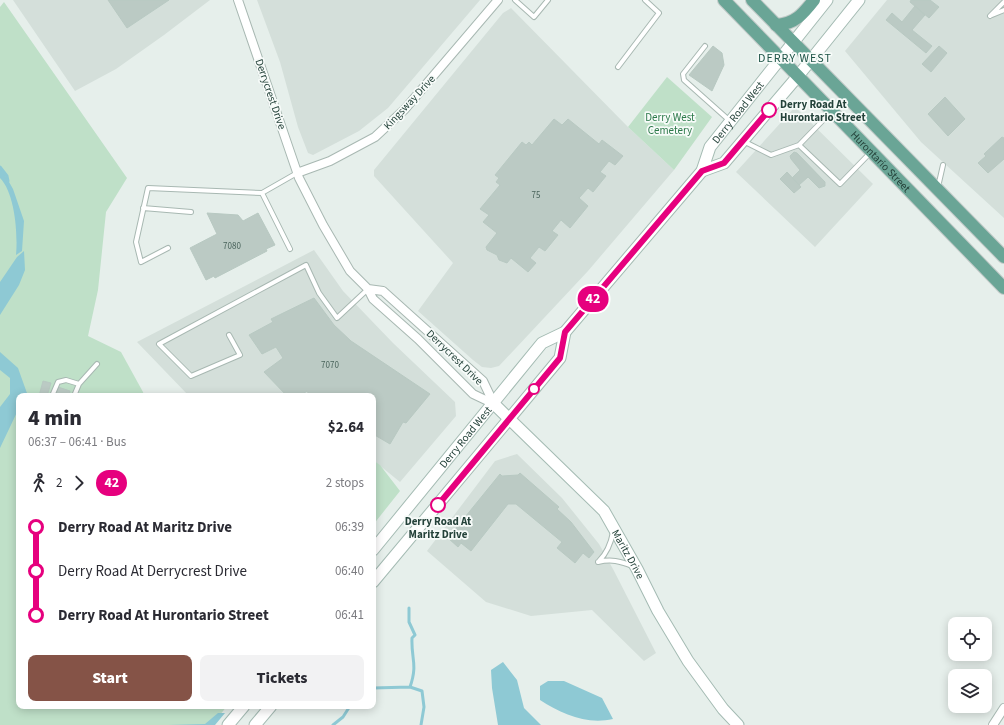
<!DOCTYPE html>
<html lang="en">
<head>
<meta charset="utf-8">
<style>
	:root { --surface:#fff; --page:#f2f2f3; --text:#2b2b33; --muted:#7c7c81; --accent:#855347 }
	body { margin:0; font-family:"Source Sans 3",sans-serif; background:var(--page); color:var(--text); height:100vh; display:flex; flex-direction:column; font-size:15px; white-space:nowrap }
	* { box-sizing:border-box; margin:0 }
	p { font-size:13px; color:var(--muted) }
	.icon { flex:none; width:22px; height:22px; fill:none; stroke:currentColor; stroke-width:2; stroke-linecap:round; stroke-linejoin:round }
	.map { position:relative; flex:1; overflow:hidden }
	.panel { position:absolute; left:16px; top:393px; width:360px; height:316px; display:flex; flex-direction:column; background:var(--surface); border-radius:8px; box-shadow:0 2px 10px #0003 }
	.panel>* { flex:none }
	.badge { padding:0 8px; border-radius:13px; font-size:14px; line-height:26px }
	.controls { position:absolute; left:948px; top:617px; display:grid; gap:8px }
	.controls a { display:grid; place-items:center; width:44px; height:44px; border-radius:8px; background:var(--surface); box-shadow:0 2px 10px #0003; font-size:20px }
	.map>.badge { position:absolute; translate:-50% -50%; box-shadow:0 0 0 2px #fff }
	.legs { display:flex; align-items:center; gap:6px; height:44px; padding:0 12px; font-size:13px }
	.legs p { margin-inline-start:auto }
	.summary { display:flex; align-items:center; justify-content:space-between; height:68px; padding:0 12px }
	h1 { font-size:22px; font-weight:800; line-height:30px }
	.action { display:flex; gap:8px; margin-top:auto; padding:8px 12px }
	.action a { flex:1; height:46px; border-radius:8px; background:var(--accent); color:#fff; font-size:16px; font-weight:800; line-height:46px; text-align:center }
	.action a+a { background:var(--page); color:var(--text) }
	ul { padding:0 12px; list-style:none }
	li { display:flex; align-items:center; gap:14px; height:44px; font-size:15px }
	li i { display:grid; place-items:center; width:6px; height:100%; margin:0 5px; background:currentColor }
	li i::after { content:''; width:10px; height:10px; margin:-5px; border:3px solid; border-radius:50%; background:var(--surface) }
	li p { margin-inline-start:auto }
	li:first-child i { background:linear-gradient(#0000 50%,currentColor 0) }
	li:last-child i { background:linear-gradient(currentColor 50%,#0000 0) }
	.map>svg:first-child { display:block }
	.built { fill:#d4dfda }
	.green { fill:#bfe0c8 }
	.water { fill:#8ec9d4 }
	.lines { fill:none; stroke-linecap:round; stroke-linejoin:round }
	.stream { stroke:#8ec9d4; stroke-width:3 }
	.building { fill:#bbcac4; stroke:#b8c9c2 }
	.lane-casing { stroke:#a8b8b2; stroke-width:6 }
	.street-casing { stroke:#a8b8b2; stroke-width:10 }
	.secondary-casing { stroke:#a4bbb3; stroke-width:13 }
	.primary-casing { stroke:#c2cac8; stroke-width:14 }
	.lane { stroke:#fff; stroke-width:4 }
	.street { stroke:#fff; stroke-width:8 }
	.secondary { stroke:#fff; stroke-width:11 }
	.primary { stroke:#6aa596; stroke-width:12 }
	.line-1-casing { stroke:#fff; stroke-width:9 }
	.line-1 { stroke:#e6007e; stroke-width:6 }
	.stop-1-dot { fill:#fff; stroke:#e6007e; stroke-width:2 }
	.labels { text-anchor:middle; stroke-width:3.5; stroke-linejoin:round; paint-order:stroke }
	.number-label { font-size:9px; fill:#4a645c }
	.street-label { font-size:11px; fill:#24423a; stroke:#f7fbf9 }
	.stop-label { font-size:11px; font-weight:bold; fill:#24423a; stroke:#f7fbf9; text-anchor:start }
	.park-label { font-size:11px; fill:#2d7a4b; stroke:#f7fbf9 }
	.neighbourhood-label { font-size:12px; letter-spacing:1px; fill:#1f5548; stroke:#f7fbf9 }
</style>
</head>
<body>
<div class="map">
<svg width="1004" height="725" viewBox="0 0 1004 725">
	<rect width="100%" height="100%" fill="#e6efeb"/>
	<path class="built" d="M13,0H210L164,35L116,69L75,91Z
		M257,0H480L388,108L359,131L313,155L308,153L298,127L280,62Z
		M887,0H1004V218L921,142L845,51Z
		M511,8L628,127L674,170L588,271L499,366L491,368L482,367L473,360L418,311L453,263L374,176V170L503,13Z
		M795,107L873,184L815,247L736,172Z
		M314,250L343,291L393,343L455,402L456,416L400,482L373,460V396H189L137,342Z
		M517,454L562,498L599,544L613,569L656,653L644,661L592,610L531,616L486,602L427,551L495,461Z"/>
	<path class="green" d="M4,2L127,178L106,212L98,290L88,336L121,352L143,392L144,396H19V706H227L212,725H0V7Z
		M667,77L712,117L674,170L628,127Z
		M373,460L380,465L400,491L373,525Z"/>
	<path class="water" d="M0,166L13,189L24,221L22,251L16,255C18,234 15,193 0,178Z
		M24,251L25,270L19,285L0,315V282L17,257Z
		M0,352L18,368L28,396H19V408L0,448V407L10,394V378L0,370Z
		M503,662L517,680L524,708L541,725H498L492,688L491,670Z
		M548,681H564L602,698L613,719C586,725 562,714 540,700V686Z
		M218,713H225L215,725H168L205,724Z"/>
	<g class="lines">
		<path class="stream" d="M0,167L7,176L8,181
			M409,608V622L415,635L412,638C411,659 418,664 410,687
			M373,688L410,687L422,691L424,707L421,725
			M333,725L343,717L350,706"/>
	</g>
	<path class="building" d="M108,0H169L127,28Z
		M911,0H930L939,7L929,18L910,2Z
		M915,6L925,15L912,30L932,46L926,53L886,20L892,13L902,22Z
		M713,46L722,53L724,65L712,91L689,75Z
		M939,46L947,53L931,72L922,64Z
		M945,97L965,119L948,136L928,114Z
		M554,119L562,125L568,119L599,144L602,140L623,156L615,165L609,161L600,172L606,176L593,192L588,188L579,198L588,206L570,228L561,220L552,231L558,235L545,251L539,247L530,258L536,263L528,272L511,258L507,263L499,260L497,255L487,250L486,247L497,233L483,222L489,215L480,209L500,185L496,182L499,178L495,175L522,142L526,145L529,142L532,145Z
		M1002,137L1004,138V159L988,173L978,163L986,156L984,154Z
		M794,152L797,153L825,182V186L819,188L808,177L799,185L792,178L800,170L791,159L790,156Z
		M787,172L801,187L794,193L780,179Z
		M207,213L238,215L243,221L258,213L275,245L266,249L267,251L215,278L214,276L206,280L190,248L217,234Z
		M314,298L334,325L351,341L430,394L406,423L403,422L390,444L373,434V396H313L306,391L303,396H287L264,372L283,358L276,347L262,354L249,335L273,322L271,319Z
		M43,381L51,383L47,396H39Z
		M58,387L70,391L69,396H56Z
		M520,473L559,507L557,509L571,522L594,552L589,558L583,553L575,563L557,548L562,542L516,504H508L471,551L461,543L458,547L448,538L500,474L502,476L518,475Z"/>
	<g class="lines">
		<g class="lane-casing">
			<path id="lane" d="M515,0L534,17L548,0
				M992,15L1004,10
				M990,16L1004,2
				M705,46L683,74L684,80L730,121
				M618,67L659,13L645,0
				M745,142L771,155L799,145L840,184L871,152
				M799,145L831,112
				M938,187L943,165
				M262,193L290,249
				M143,208L191,212
				M168,248L141,262L136,242L148,188L262,193L297,173
				M229,335L240,355L191,376L159,344L306,265L319,293L337,318L368,289
				M52,396L58,382L66,380L79,384L97,364
				M74,396L79,384
				M599,561C607,553 611,543 613,532
				M598,562C611,559 620,561 632,566"/>
		</g>
		<g class="street-casing">
			<path id="street" d="M238,0L299,178L323,225L350,271L368,289L373,299L418,339L473,394L494,404
				M297,173L330,161L375,137L405,109L498,0
				M368,289L383,291L483,381L494,404
				M993,725L1004,708"/>
		</g>
		<g class="secondary-casing">
			<g id="secondary">
				<path d="M702,171L724,163L798,76L859,0"/>
				<path id="s1" d="M494,404L604,511L637,569L658,611L688,661L723,709L738,725"/>
				<path id="s2" d="M373,550L542,343L565,332L702,171L710,147L827,0"/>
				<path d="M373,582L560,358L565,332"/>
				<path d="M228,725L244,706"/>
				<path d="M255,725L271,706"/>
			</g>
		</g>
		<g class="primary-casing">
			<g id="primary">
				<path id="s3" d="M724,0L1004,288"/>
				<path d="M752,0L1004,257"/>
				<path d="M776,25C795,24 803,14 814,0"/>
			</g>
		</g>
		<use href="#lane" class="lane"/>
		<use href="#street" class="street"/>
		<use href="#secondary" class="secondary"/>
		<use href="#primary" class="primary"/>
	</g>
	<g class="lines">
		<g class="line-1-casing">
			<path id="line-1" d="M438,505L560,358L565,332L702,171L724,163L769,110"/>
		</g>
		<use href="#line-1" class="line-1"/>
	</g>
	<g class="stop-1-dot">
		<circle cx="769" cy="110" r="7"/>
		<circle cx="534" cy="389" r="5"/>
		<circle cx="438" cy="505" r="7"/>
	</g>
	<g class="labels">
		<g class="number-label">
			<text x="536" y="198">75</text>
			<text x="232" y="249">7080</text>
			<text x="330" y="368">7070</text>
		</g>
		<g class="street-label">
			<text transform="translate(271 94) rotate(71)" y="4">Derrycrest Drive</text>
			<text transform="translate(409 102) rotate(-47)" y="4">Kingsway Drive</text>
			<text dy="4" stroke="none"><textPath href="#s2" startOffset="574">Derry Road West</textPath></text>
			<text dy="4" stroke="none"><textPath href="#s3" startOffset="225">Hurontario Street</textPath></text>
			<text transform="translate(455 357) rotate(44)" y="4">Derrycrest Drive</text>
			<text dy="4" stroke="none"><textPath href="#s2" startOffset="146">Derry Road West</textPath></text>
			<text dy="4" stroke="none"><textPath href="#s1" startOffset="203">Maritz Drive</textPath></text>
		</g>
		<g class="stop-label">
			<text x="780" y="108">Derry Road At<tspan x="780" dy="13">Hurontario Street</tspan></text>
			<text x="438" y="525" text-anchor="middle">Derry Road At<tspan x="438" dy="13">Maritz Drive</tspan></text>
		</g>
		<g class="park-label">
			<text x="670" y="121">Derry West<tspan x="670" dy="13">Cemetery</tspan></text>
		</g>
		<g class="neighbourhood-label">
			<text x="795" y="62">DERRY WEST</text>
		</g>
	</g>
</svg>
<div class="controls">
<a><svg class="icon" aria-label="locate" viewBox="0 0 24 24"><circle cx="12" cy="12" r="6"/><path d="M12 2v4M12 18v4M2 12h4M18 12h4"/></svg></a>
<a><svg class="icon" aria-label="layers" viewBox="0 0 24 24"><path d="M12 4l9 5-9 5-9-5zM3 14l9 5 9-5"/></svg></a>
</div>
<b class="badge" style="left:593px;top:299px;background:#e6007e;color:#fff">42</b>
<section class="panel">
<div class="summary"><div><h1>4 min</h1><p>06:37 – 06:41 · Bus</p></div><b>$2.64</b></div>
<div class="legs"><svg class="icon" aria-label="walk" viewBox="0 0 24 24"><circle cx="13" cy="4" r="2"/><path d="M13 8l-2 6 4 7M11 14l-3 7M7 12l3-4h3l4 4"/></svg>2<svg class="icon" aria-label="forward" viewBox="0 0 24 24"><path d="M9 5l7 7-7 7"/></svg><b class="badge" style="background:#e6007e;color:#fff">42</b><p>2 stops</p></div>
<ul>
<li><i style="color:#e6007e"></i><b>Derry Road At Maritz Drive</b><p>06:39</p></li>
<li><i style="color:#e6007e"></i><span>Derry Road At Derrycrest Drive</span><p>06:40</p></li>
<li><i style="color:#e6007e"></i><b>Derry Road At Hurontario Street</b><p>06:41</p></li>
</ul>
<div class="action"><a>Start</a><a>Tickets</a></div>
</section>
</div>
</body>
</html>
